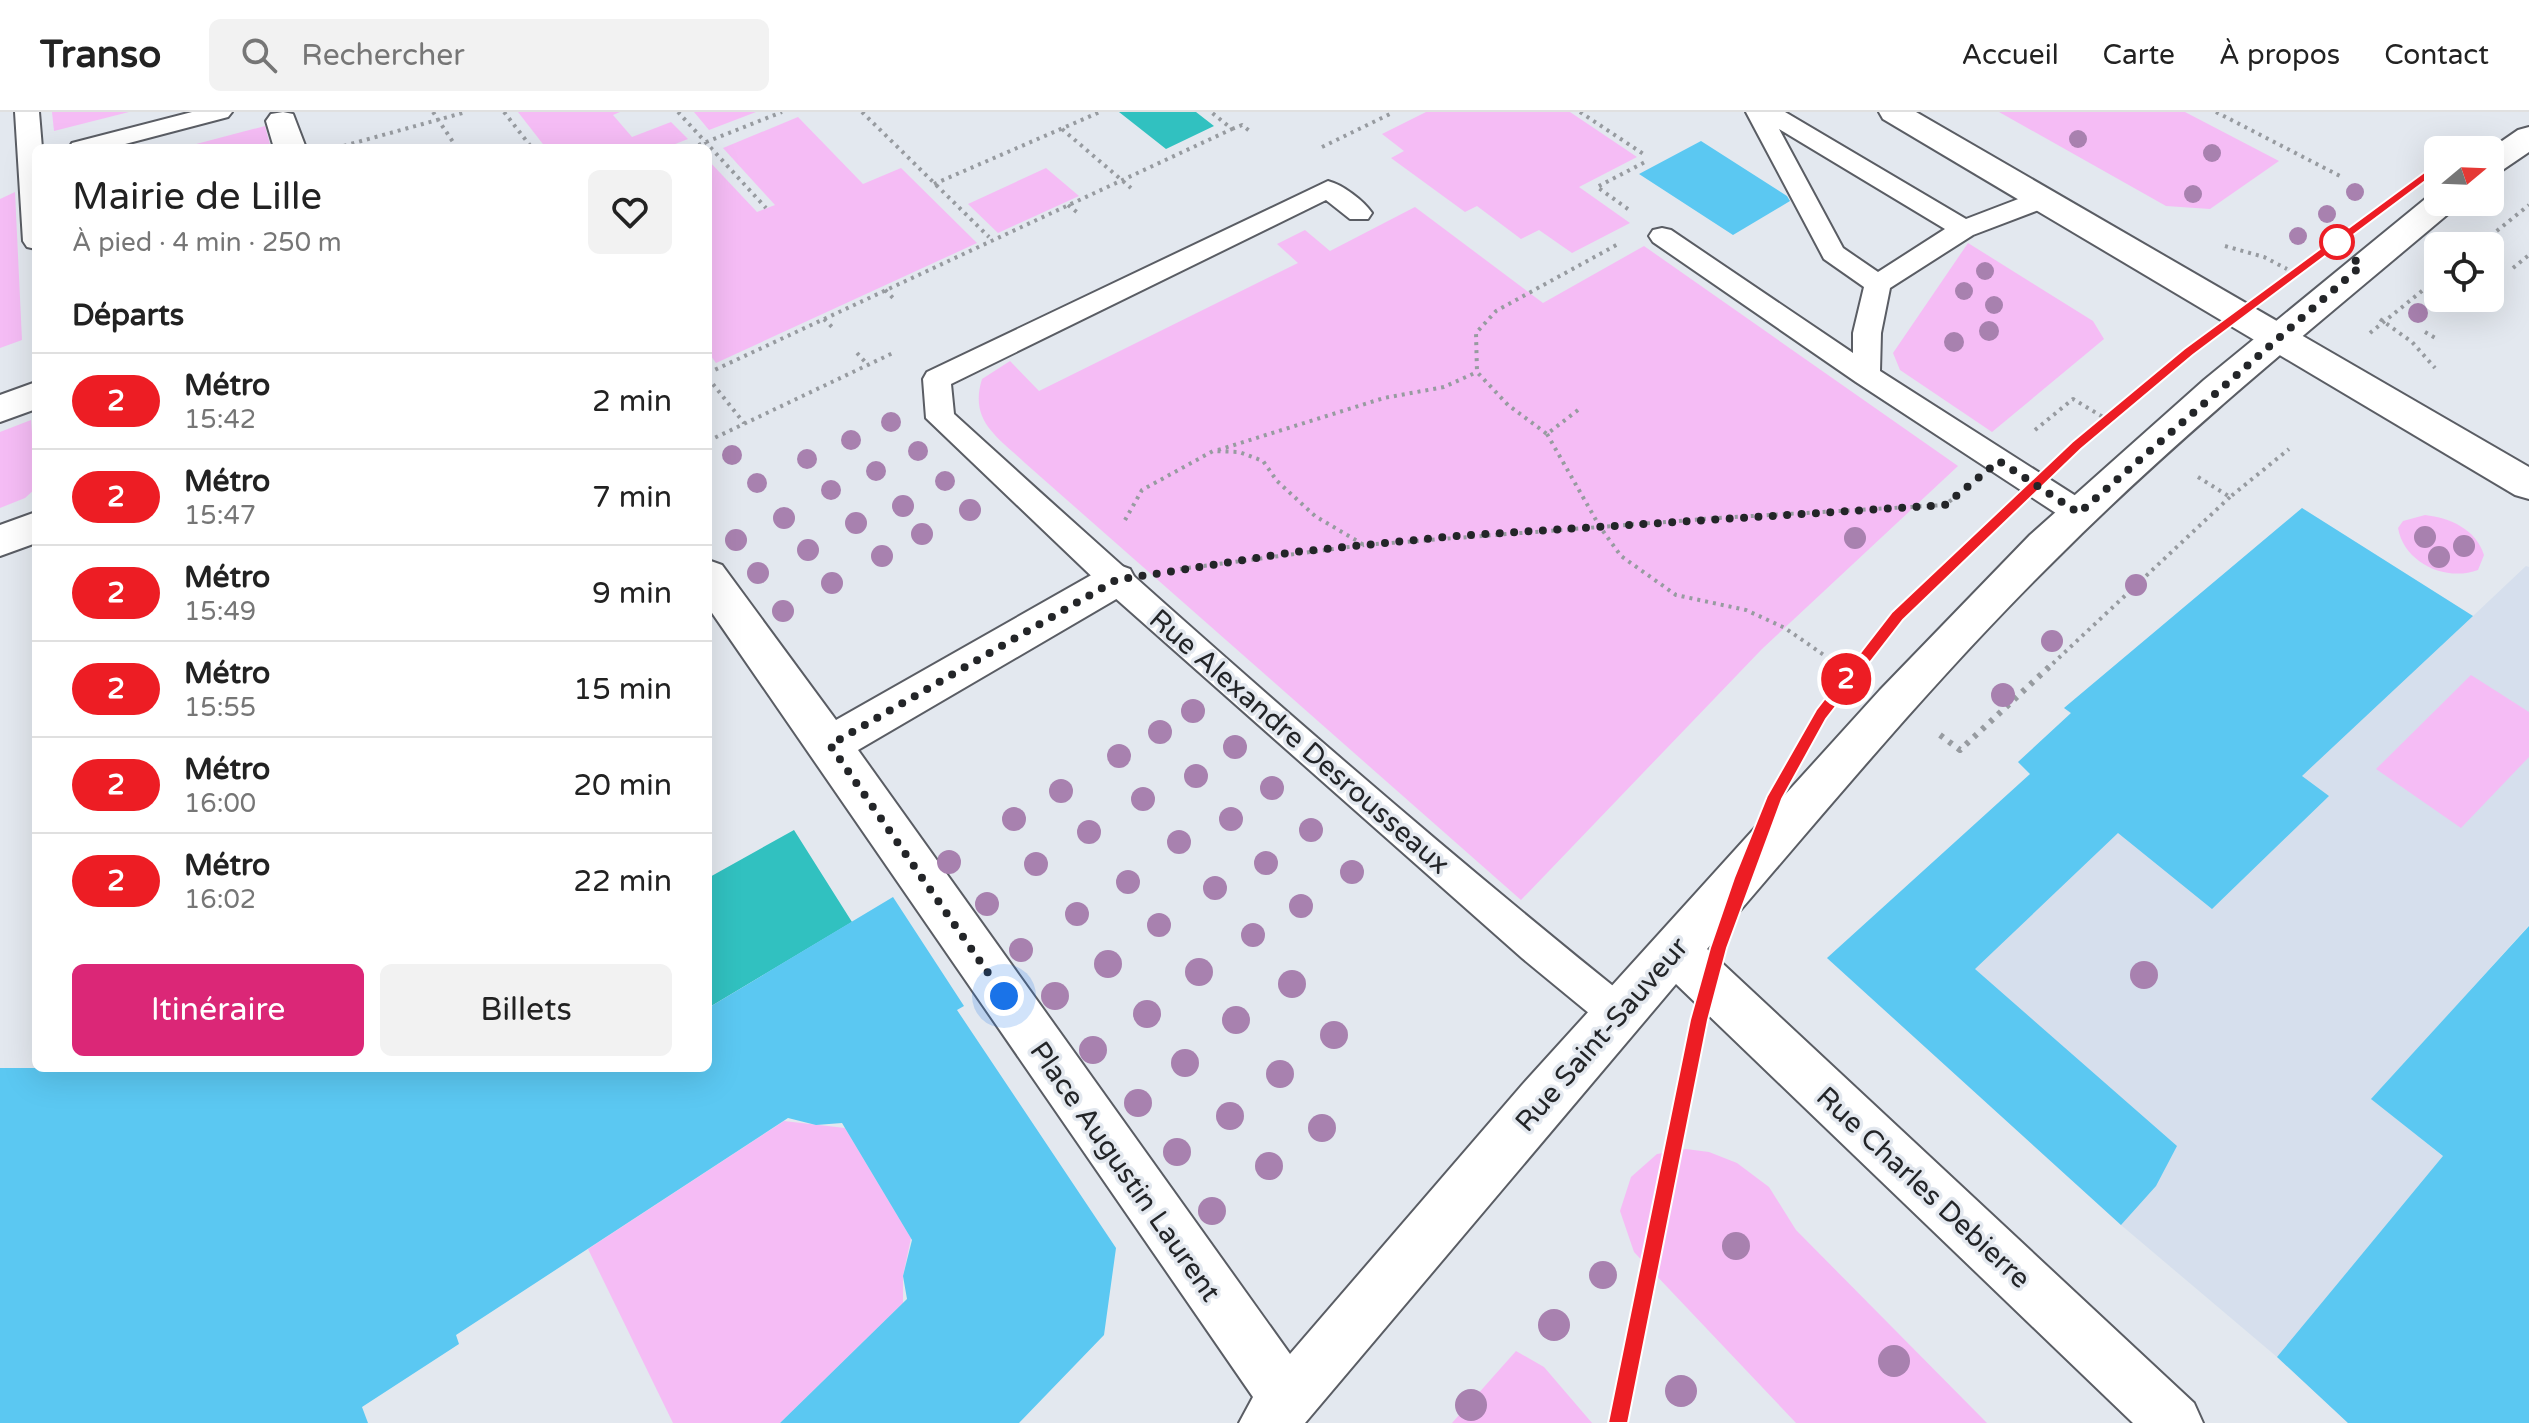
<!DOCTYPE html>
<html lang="fr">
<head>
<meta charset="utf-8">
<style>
	:root { --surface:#fff; --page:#f2f2f2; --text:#222; --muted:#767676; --line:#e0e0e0; --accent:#db2777 }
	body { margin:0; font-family:"Varela Round",sans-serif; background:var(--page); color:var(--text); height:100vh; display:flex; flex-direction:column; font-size:30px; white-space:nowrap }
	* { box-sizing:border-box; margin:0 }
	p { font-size:26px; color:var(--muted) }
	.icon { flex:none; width:44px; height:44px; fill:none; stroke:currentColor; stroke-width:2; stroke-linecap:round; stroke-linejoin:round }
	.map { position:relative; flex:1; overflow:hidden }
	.side { position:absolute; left:32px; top:32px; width:680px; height:928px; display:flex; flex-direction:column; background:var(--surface); border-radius:12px; box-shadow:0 8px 32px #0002 }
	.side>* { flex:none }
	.badge { padding:0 16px; border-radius:26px; font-size:28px; line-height:52px }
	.needle { width:52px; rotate:71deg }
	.buttons { position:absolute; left:2424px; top:24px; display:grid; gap:16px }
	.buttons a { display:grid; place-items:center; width:80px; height:80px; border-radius:12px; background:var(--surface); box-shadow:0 8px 32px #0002; font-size:40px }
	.you { position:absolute; width:40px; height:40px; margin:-20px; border:6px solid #fff; border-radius:50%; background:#1a73e8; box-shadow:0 0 0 12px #1a73e833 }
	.map>.badge { position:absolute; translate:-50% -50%; box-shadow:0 0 0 4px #fff }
	h2 { padding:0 40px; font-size:30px; line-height:72px }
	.round { display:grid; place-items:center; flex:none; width:84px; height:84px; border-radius:12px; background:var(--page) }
	.overview { display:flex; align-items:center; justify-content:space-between; height:136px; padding:0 40px }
	h1 { font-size:38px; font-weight:600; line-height:60px }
	.primary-button { display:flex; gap:16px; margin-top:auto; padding:16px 40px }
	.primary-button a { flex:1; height:92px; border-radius:12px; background:var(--accent); color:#fff; font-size:32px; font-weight:600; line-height:92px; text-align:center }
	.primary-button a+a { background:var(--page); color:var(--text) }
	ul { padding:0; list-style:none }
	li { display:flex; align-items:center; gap:24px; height:96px; padding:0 40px; border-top:2px solid var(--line) }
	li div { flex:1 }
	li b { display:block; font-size:30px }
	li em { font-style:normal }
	li .badge { min-width:88px; font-weight:700; text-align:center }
	header { display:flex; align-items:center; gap:48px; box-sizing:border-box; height:112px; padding:0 40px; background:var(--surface); border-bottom:2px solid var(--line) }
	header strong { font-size:38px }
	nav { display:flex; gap:44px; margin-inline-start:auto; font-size:28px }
	.search { width:560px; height:72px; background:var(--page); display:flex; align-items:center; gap:20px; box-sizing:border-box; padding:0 28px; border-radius:12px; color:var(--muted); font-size:30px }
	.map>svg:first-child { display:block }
	.built { fill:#d6dfed }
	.green { fill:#f5bcf5 }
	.water { fill:#31c1c0 }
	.building { fill:#5bc8f2 }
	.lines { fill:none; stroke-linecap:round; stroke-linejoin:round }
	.lane-casing { stroke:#5a5d64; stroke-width:4 }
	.street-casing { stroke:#5a5d64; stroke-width:4 }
	.secondary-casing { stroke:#5a5d64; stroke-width:4 }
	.path-far1 { stroke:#979ba0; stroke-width:4; stroke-dasharray:3 5; stroke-linecap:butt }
	.path { stroke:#979ba0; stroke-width:6; stroke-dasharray:4 7; stroke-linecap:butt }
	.lane { fill:#fff; fill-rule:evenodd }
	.street { fill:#fff; fill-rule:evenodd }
	.secondary { fill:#fff; fill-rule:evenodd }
	.tree { fill:#a881af }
	.line { fill:#ed1d24; stroke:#fff; stroke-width:2 }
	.walk { stroke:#232528; stroke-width:8; stroke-dasharray:0 14.4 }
	.stop-dot { fill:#fff; stroke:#ed1d24; stroke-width:4 }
	.labels { text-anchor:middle; stroke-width:7; stroke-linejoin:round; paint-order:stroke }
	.street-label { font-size:28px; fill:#232528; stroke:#e3e8ef }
</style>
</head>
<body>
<header>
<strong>Transo</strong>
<div class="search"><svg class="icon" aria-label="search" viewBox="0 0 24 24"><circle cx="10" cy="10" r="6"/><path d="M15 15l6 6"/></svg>Rechercher</div>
<nav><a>Accueil</a><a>Carte</a><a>À propos</a><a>Contact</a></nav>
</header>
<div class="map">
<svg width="2529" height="1311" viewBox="0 0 2529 1311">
	<rect width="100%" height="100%" fill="#e3e8ef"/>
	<path class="built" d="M2302,396L2473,504L2526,454L2529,455V813L2372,987L2529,1114V1311H2348L2277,1245L2121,1113L1827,846L2031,662L2018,650L2071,602L2064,596Z"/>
	<path class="green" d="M52,0H129L54,19Z
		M518,0H620L613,3L632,25L671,10L688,27L665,36H546Z
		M694,0H756L709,18Z
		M1426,0H1570L1637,45L1579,75L1630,111L1572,141L1539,118L1521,127L1477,94L1465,100L1391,46L1404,39L1382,22Z
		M1999,0H2185L2279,49L2210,97L2166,94Z
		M798,5L863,72L901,56L977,131L716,251L708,240V48L757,100L775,93L723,36Z
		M265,14L271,36H181Z
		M1046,56L1079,84L998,121L968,92Z
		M15,80L22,228L0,236V87Z
		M1415,95L1543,191L1644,134L1958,354L1762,537L1521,788L1025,351C997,324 969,309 982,267L1010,249L1039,279L1298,151L1277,132L1305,118L1330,139Z
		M1968,131L2093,209L2104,227L1992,320L1900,258L1893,241Z
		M31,308L36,376L25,386L0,396V320Z
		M2425,403C2450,406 2476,417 2484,443L2478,458C2446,470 2404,451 2398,416L2403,409Z
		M2471,563L2529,600V645L2461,716L2376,657Z
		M784,1009L845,1016L911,1126L903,1164V1191L780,1311H673L588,1137Z
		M1686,1037L1709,1040L1737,1051L1769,1075L1796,1118L1987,1311H1796L1634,1140L1620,1099L1631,1065L1657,1042Z
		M1516,1239L1544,1255L1592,1311H1452Z"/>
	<path class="water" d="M1119,0H1196L1214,14L1166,37Z
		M794,718L852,810L708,896V766Z"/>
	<path class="building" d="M1701,29L1787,84L1790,89L1733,123L1639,62Z
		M2302,396L2473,504L2302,664L2329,684L2212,797L2118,721L1975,857L2177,1034L2156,1074L2121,1113L1827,846L2030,662L2018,650L2071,601L2064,596Z
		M893,785L964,894L957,898L1116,1136L1104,1223L1019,1311H780L907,1187L903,1164L912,1128L842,1011L816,1013L788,1006L456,1223L459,1232L362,1295L368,1311H0V956H708V896Z
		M2529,814V1311H2348L2277,1245L2443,1044L2371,987Z"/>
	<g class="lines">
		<g class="lane-casing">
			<path id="lane" d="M15,0H39L42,36H36V137L27,135L23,129Z
				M192,0H232L228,5L110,36H69L72,31Z
				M1746,0H1785L1966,107L2034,81H2052L2056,87L2052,93L1973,123L1890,176L1881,221L1880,259L2090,393L2094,401L2090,409L2079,412L2068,409L1856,270L1653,130L1649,124L1653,118L1662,116L1671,118L1853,241V221L1864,175L1824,147ZM1779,17L1945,117L1878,160L1843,136Z
				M1328,69C1343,73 1363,88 1372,101L1368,107H1350L1326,88L951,272L954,302C1175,503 1400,703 1633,890L1639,903L1633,916L1620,921L1607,916L1522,846L1105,477L926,306L923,267L927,260Z"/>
		</g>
		<g class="street-casing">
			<path id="street" d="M283,0L293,2L306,36H274L266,9L271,2Z
				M2529,15V40L2501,59L2490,62L2489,38L2518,18Z
				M2438,81V90H2458L2454,97C2320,210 2182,321 2058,445C1933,568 1821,705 1707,837L2194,1291L2203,1311H2133L1676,872L1305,1311H1239L1253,1285L708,495V448L722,453L836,608L1102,457L1116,452L1130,457L1136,468L1130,479L858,638L1290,1242L1522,973L1880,578L2030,423L2204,268L2430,83Z
				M36,270V297L0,310V283Z
				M36,400V431L0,444V413Z"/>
		</g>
		<g class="secondary-casing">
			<path id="secondary" d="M1879,0H1916L2529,355V387L2515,383L1883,7Z"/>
		</g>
		<path class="path-far1" d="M433,0L457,36
			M504,0L532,36
			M678,0L766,96
			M862,0L989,125
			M1580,0L1645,43
			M2216,0L2340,64
			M1062,17L1131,76
			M1232,17L1242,13L1251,20
			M1322,35L1390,2L1386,0
			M336,36L466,0
			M691,36L782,0
			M934,72L1100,0
			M1068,93L1078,101
			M1628,97L1597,75L1645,50
			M2225,134L2264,145L2287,157
			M2478,134L2529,93
			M2513,156L2529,143
			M885,178L894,187
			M824,207L833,216
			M2380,207L2412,230L2435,256
			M2425,220L2437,227
			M2370,221L2438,166
			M857,241L868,253
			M708,261L1232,17L1211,0
			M708,266L744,311
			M1578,298L1547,322L1508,293L1477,260L1476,221L1496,199L1620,131
			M2035,318L2073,287L2108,308
			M1547,322L1600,415L1621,444L1676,483L1746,498L1785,516L1844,557
			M708,329L895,240
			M1218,338L1384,286L1444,275L1477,260
			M2198,365L2230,385L2289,337
			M1125,408L1142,378L1213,339L1239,340L1263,349L1277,369L1315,404L1364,433L1717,406L1945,393L1960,381
			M1180,457L1364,433
			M2047,557L2230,385"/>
		<path class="path" d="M1842,555L1849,560
			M1940,623L1960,638L2049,555"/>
		<use href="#lane" class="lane"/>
		<use href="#street" class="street"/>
		<use href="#secondary" class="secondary"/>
	</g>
	<g class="tree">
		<circle cx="2078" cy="27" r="9"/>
		<circle cx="2212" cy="41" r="9"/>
		<circle cx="2355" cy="80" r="9"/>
		<circle cx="2193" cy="82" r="9"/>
		<circle cx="2327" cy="102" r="9"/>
		<circle cx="2298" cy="124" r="9"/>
		<circle cx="1985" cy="159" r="9"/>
		<circle cx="1964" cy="179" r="9"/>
		<circle cx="1994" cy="193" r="9"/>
		<circle cx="2418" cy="201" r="10"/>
		<circle cx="1989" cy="219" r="10"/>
		<circle cx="1954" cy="230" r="10"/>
		<circle cx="891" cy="310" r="10"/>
		<circle cx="851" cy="328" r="10"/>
		<circle cx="918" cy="339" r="10"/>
		<circle cx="732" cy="343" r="10"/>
		<circle cx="807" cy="347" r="10"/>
		<circle cx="876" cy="359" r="10"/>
		<circle cx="945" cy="369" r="10"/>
		<circle cx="757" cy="371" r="10"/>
		<circle cx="831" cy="378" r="10"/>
		<circle cx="903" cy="394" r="11"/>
		<circle cx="970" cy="398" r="11"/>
		<circle cx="784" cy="406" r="11"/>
		<circle cx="856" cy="411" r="11"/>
		<circle cx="922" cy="422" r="11"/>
		<circle cx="2425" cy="425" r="11"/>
		<circle cx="1855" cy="426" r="11"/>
		<circle cx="736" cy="428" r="11"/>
		<circle cx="2464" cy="434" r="11"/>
		<circle cx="808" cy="438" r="11"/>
		<circle cx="882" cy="444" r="11"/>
		<circle cx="2439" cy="445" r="11"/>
		<circle cx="758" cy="461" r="11"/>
		<circle cx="832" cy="471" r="11"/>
		<circle cx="2136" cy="473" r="11"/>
		<circle cx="783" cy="499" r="11"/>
		<circle cx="2052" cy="529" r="11"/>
		<circle cx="2003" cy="583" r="12"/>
		<circle cx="1193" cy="599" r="12"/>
		<circle cx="1160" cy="620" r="12"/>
		<circle cx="1235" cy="635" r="12"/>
		<circle cx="1119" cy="644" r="12"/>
		<circle cx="1196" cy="664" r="12"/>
		<circle cx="1272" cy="676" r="12"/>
		<circle cx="1061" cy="679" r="12"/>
		<circle cx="1143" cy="687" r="12"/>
		<circle cx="1014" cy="707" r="12"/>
		<circle cx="1231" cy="707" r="12"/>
		<circle cx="1311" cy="718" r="12"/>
		<circle cx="1089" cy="720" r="12"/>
		<circle cx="1179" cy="730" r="12"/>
		<circle cx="949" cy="750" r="12"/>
		<circle cx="1266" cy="751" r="12"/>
		<circle cx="1036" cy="752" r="12"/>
		<circle cx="1352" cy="760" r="12"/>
		<circle cx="1128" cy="770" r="12"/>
		<circle cx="1215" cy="776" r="12"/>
		<circle cx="987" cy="792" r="12"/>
		<circle cx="1301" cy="794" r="12"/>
		<circle cx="1077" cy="802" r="12"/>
		<circle cx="1159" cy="813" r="12"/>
		<circle cx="1253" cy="823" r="12"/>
		<circle cx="1021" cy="838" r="12"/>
		<circle cx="1108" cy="852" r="14"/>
		<circle cx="1199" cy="860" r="14"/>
		<circle cx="2144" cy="863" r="14"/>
		<circle cx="1292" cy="872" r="14"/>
		<circle cx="1055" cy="884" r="14"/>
		<circle cx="1147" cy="902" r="14"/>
		<circle cx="1236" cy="908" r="14"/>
		<circle cx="1334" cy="923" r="14"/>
		<circle cx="1093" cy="938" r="14"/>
		<circle cx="1185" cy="951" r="14"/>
		<circle cx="1280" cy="962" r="14"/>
		<circle cx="1138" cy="991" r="14"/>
		<circle cx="1230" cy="1004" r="14"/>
		<circle cx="1322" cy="1016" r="14"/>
		<circle cx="1177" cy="1040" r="14"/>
		<circle cx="1269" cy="1054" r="14"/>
		<circle cx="1212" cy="1099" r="14"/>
		<circle cx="1736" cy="1134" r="14"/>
		<circle cx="1603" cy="1163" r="14"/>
		<circle cx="1554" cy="1213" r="16"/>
		<circle cx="1894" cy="1249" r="16"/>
		<circle cx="1681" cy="1279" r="16"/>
		<circle cx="1471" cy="1293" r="16"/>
	</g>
	<path class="line" d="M2434,53L2444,55L2193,243L2081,337L1903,508L1826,607L1782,687L1727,836L1708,908L1628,1311H1608L1690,908L1710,836L1734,766L1767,684L1816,598L1892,500L2072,330L2184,237Z"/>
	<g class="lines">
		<path class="walk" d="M1004,884L830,633L1116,468L1295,440L1455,424L1945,393L1999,349L2079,401L2361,154L2337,130"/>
	</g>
	<circle class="stop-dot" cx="2337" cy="130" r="16"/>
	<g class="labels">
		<g class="street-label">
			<text transform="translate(1300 629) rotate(41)" y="10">Rue Alexandre Desrousseaux</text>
			<text transform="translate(1601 922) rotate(-49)" y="10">Rue Saint-Sauveur</text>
			<text transform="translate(1126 1059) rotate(55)" y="10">Place Augustin Laurent</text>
			<text transform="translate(1924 1075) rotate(43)" y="10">Rue Charles Debierre</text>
		</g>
	</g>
</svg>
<div class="buttons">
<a><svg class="needle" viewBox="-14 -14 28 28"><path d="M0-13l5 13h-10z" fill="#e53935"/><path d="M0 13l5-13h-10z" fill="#767676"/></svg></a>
<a><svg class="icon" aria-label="locate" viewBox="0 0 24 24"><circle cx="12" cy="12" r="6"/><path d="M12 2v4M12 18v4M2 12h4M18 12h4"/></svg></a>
</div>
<div class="you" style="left:1004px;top:884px"></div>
<b class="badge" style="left:1846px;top:567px;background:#ed1d24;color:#fff">2</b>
<section class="side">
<div class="overview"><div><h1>Mairie de Lille</h1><p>À pied · 4 min · 250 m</p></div><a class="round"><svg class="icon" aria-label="heart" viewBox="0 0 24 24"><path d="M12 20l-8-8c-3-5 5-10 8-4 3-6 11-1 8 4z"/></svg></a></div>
<h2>Départs</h2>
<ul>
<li><span class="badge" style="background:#ed1d24;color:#fff">2</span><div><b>Métro</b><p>15:42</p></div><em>2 min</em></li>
<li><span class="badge" style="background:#ed1d24;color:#fff">2</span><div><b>Métro</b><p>15:47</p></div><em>7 min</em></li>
<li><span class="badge" style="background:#ed1d24;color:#fff">2</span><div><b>Métro</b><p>15:49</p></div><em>9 min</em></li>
<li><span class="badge" style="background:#ed1d24;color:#fff">2</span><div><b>Métro</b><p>15:55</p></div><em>15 min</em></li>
<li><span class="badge" style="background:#ed1d24;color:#fff">2</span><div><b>Métro</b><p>16:00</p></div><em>20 min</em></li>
<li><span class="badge" style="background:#ed1d24;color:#fff">2</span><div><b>Métro</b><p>16:02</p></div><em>22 min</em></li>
</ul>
<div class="primary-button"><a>Itinéraire</a><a>Billets</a></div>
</section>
</div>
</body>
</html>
